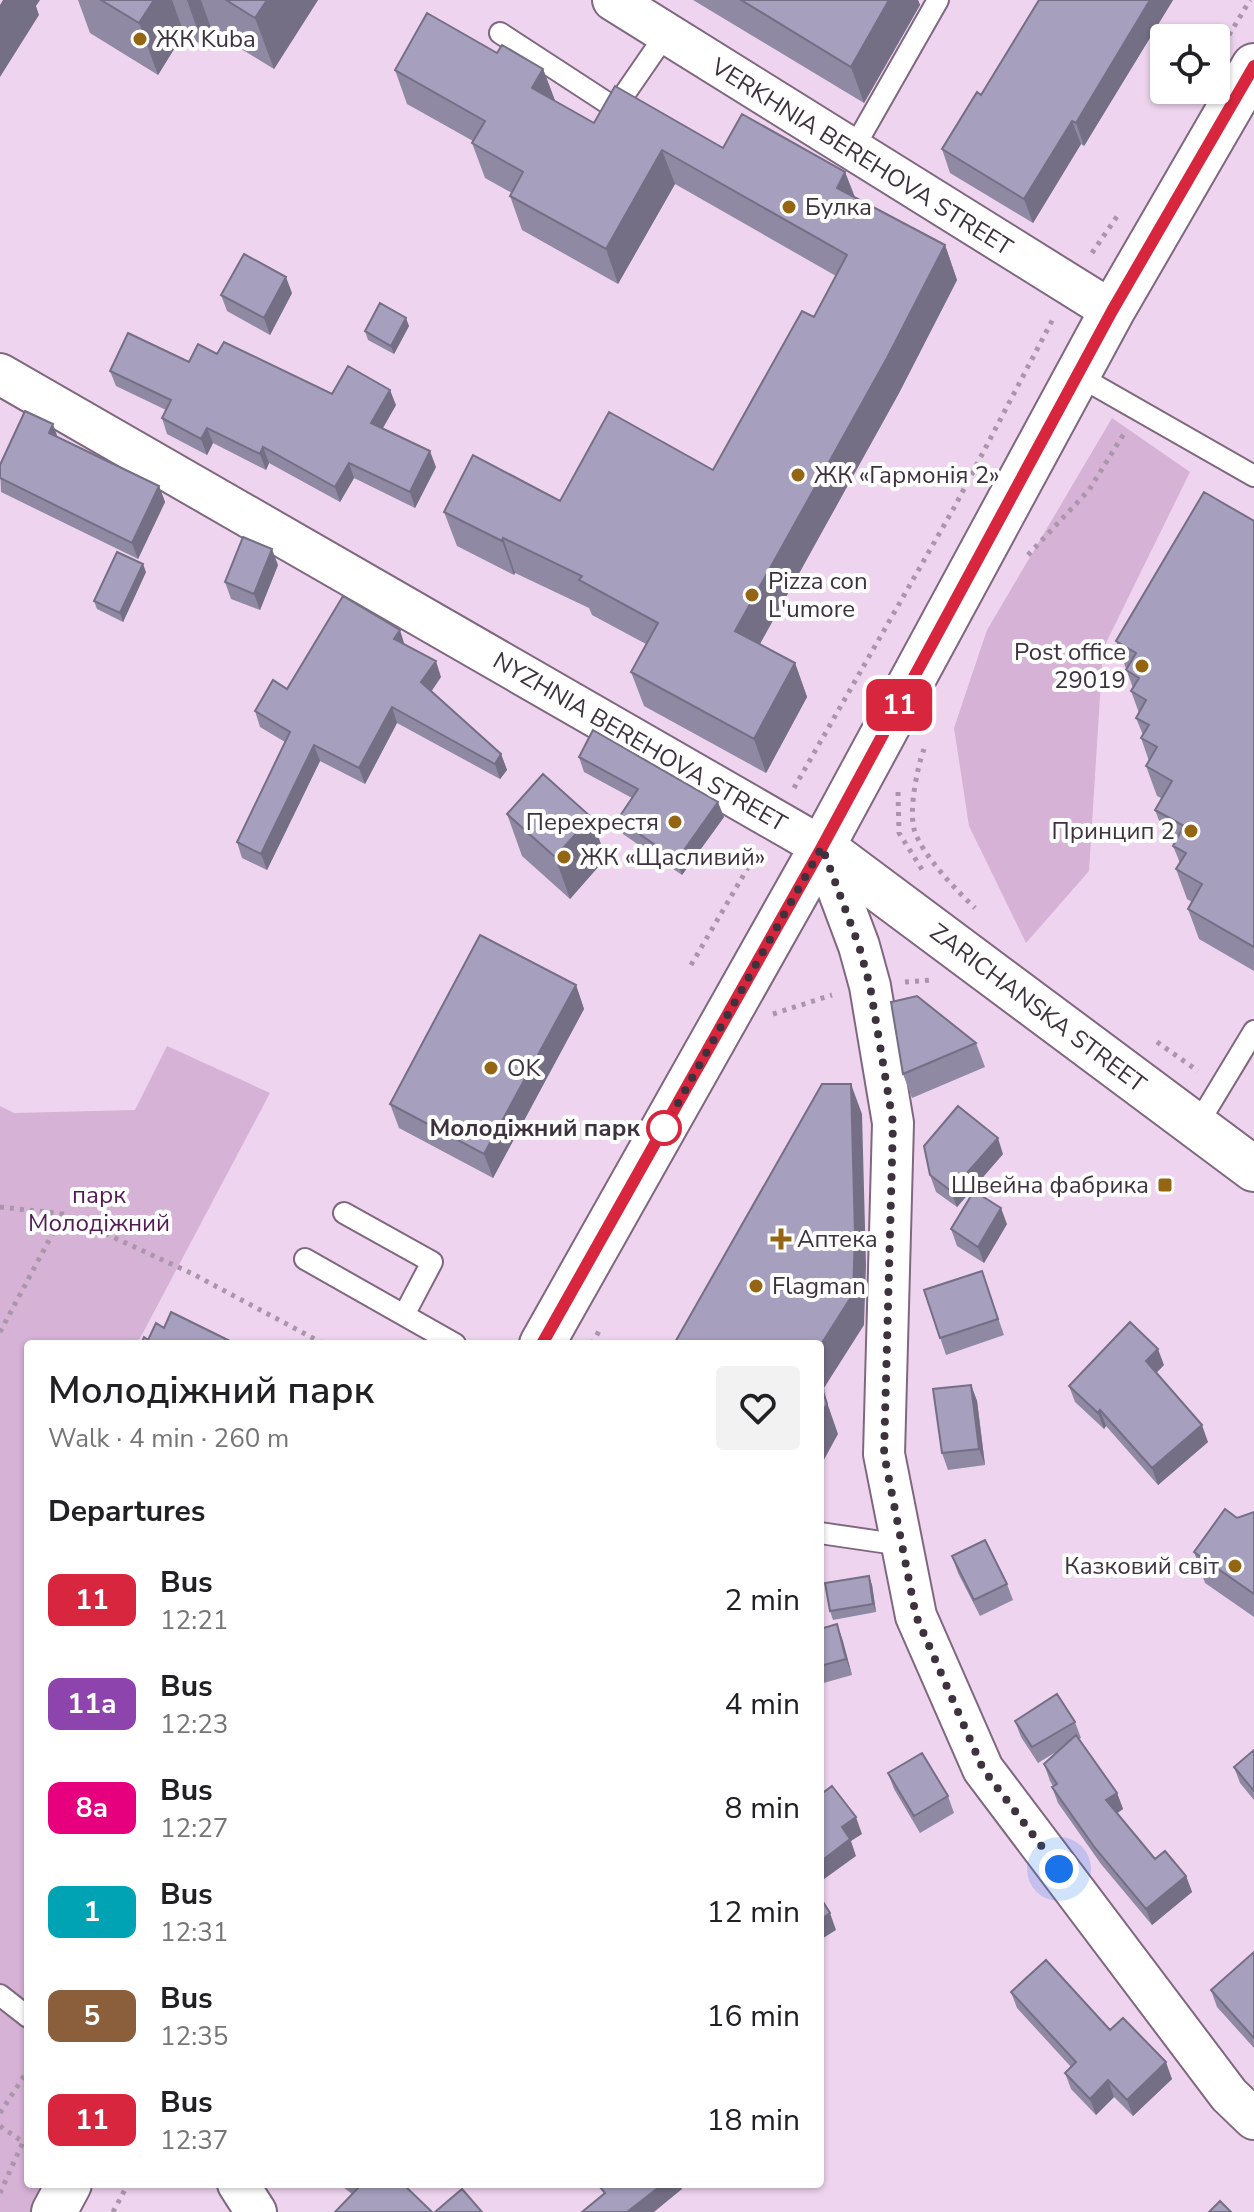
<!DOCTYPE html>
<html lang="en">
<head>
<meta charset="utf-8">
<style>
	:root { --surface:#fff; --page:#f2f2f2; --text:#202124; --muted:#757577 }
	body { margin:0; font-family:"Nunito Sans",sans-serif; background:var(--page); color:var(--text); height:100vh; display:flex; flex-direction:column; font-size:30px; white-space:nowrap }
	* { box-sizing:border-box; margin:0 }
	p { font-size:26px; color:var(--muted) }
	.icon { flex:none; width:44px; height:44px; fill:none; stroke:currentColor; stroke-width:2; stroke-linecap:round; stroke-linejoin:round }
	.map { position:relative; flex:1; overflow:hidden }
	.drawer { position:absolute; left:24px; top:1340px; width:800px; height:848px; display:flex; flex-direction:column; background:var(--surface); border-radius:8px; box-shadow:0 2px 6px #0004 }
	.drawer>* { flex:none }
	.badge { padding:0 16px; border-radius:12px; font-size:28px; line-height:52px }
	.tools { position:absolute; left:1150px; top:24px; display:grid; gap:16px }
	.tools a { display:grid; place-items:center; width:80px; height:80px; border-radius:8px; background:var(--surface); box-shadow:0 2px 6px #0004; font-size:40px }
	.you { position:absolute; width:40px; height:40px; margin:-20px; border:6px solid #fff; border-radius:50%; background:#1a73e8; box-shadow:0 0 0 12px #1a73e833 }
	.map>.badge { position:absolute; translate:-50% -50%; box-shadow:0 0 0 4px #fff }
	h2 { padding:0 24px; font-size:30px; line-height:72px }
	.round { display:grid; place-items:center; flex:none; width:84px; height:84px; border-radius:8px; background:var(--page) }
	.headline { display:flex; align-items:center; justify-content:space-between; height:136px; padding:0 24px }
	h1 { font-size:38px; font-weight:600; line-height:60px }
	ul { padding:0; list-style:none }
	li { display:flex; align-items:center; gap:24px; height:104px; padding:0 24px }
	li div { flex:1 }
	li b { display:block; font-size:30px }
	li em { font-style:normal }
	li .badge { min-width:88px; font-weight:700; text-align:center }
	.map>svg:first-child { display:block }
	.green { fill:#d6b2d6 }
	.lines { fill:none; stroke-linecap:round; stroke-linejoin:round }
	.service-casing { stroke:#7f687f; stroke-width:24 }
	.minor-casing { stroke:#7f687f; stroke-width:44 }
	.tertiary-casing { stroke:#7f687f; stroke-width:48 }
	.primary-casing { stroke:#7f687f; stroke-width:48 }
	.path { stroke:#aa96aa; stroke-width:5; stroke-dasharray:4 6; stroke-linecap:butt }
	.service { stroke:#fff; stroke-width:20 }
	.minor { stroke:#fff; stroke-width:40 }
	.tertiary { stroke:#fff; stroke-width:44 }
	.primary { stroke:#fff; stroke-width:44 }
	.wall { fill:#8f89a3 }
	.shaded-wall { fill:#746f85 }
	.building { fill:#a69fbe; stroke:#746f85; stroke-width:2 }
	.line-casing { stroke:#fff; stroke-width:18 }
	.line { stroke:#d7263d; stroke-width:12 }
	.walk { stroke:#3d323d; stroke-width:8; stroke-dasharray:0 14.4 }
	.poi-dot { fill:#946613; stroke:#fff; stroke-width:3 }
	.stop-dot { fill:#fff; stroke:#d7263d; stroke-width:4 }
	.labels { text-anchor:middle; stroke-width:8; stroke-linejoin:round; paint-order:stroke }
	.poi-label { font-size:24px; fill:#3d323d; stroke:#fff; text-anchor:start }
	.street-label { font-size:24px; fill:#3d323d; stroke:#fff }
	.stop-label { font-size:24px; font-weight:bold; fill:#3d323d; stroke:#fff; text-anchor:end }
	.park-label { font-size:24px; fill:#531a56; stroke:#fff }
</style>
</head>
<body>
<div class="map">
<svg width="1254" height="2212" viewBox="0 0 1254 2212">
	<rect width="100%" height="100%" fill="#efd4ef"/>
	<path class="green" d="M1112,418L1190,472L1103,649L1089,871L1026,943L969,826L954,728L987,630Z
		M167,1046L270,1093L137,1344H28V2184H51L36,2212H0V1106L14,1113L135,1110Z"/>
	<g class="lines">
		<g class="service-casing">
			<path id="service" d="M500,33L615,108L666,34
				M852,151L938,0
				M1077,375L1254,476
				M1196,1127L1254,1031
				M344,1213L432,1262L404,1315
				M305,1259L455,1344
				M820,1533L902,1545
				M0,1995L28,2017"/>
		</g>
		<g class="minor-casing">
			<path id="minor" d="M613,0L1112,311
				M0,374L822,847L859,946L870,986L893,1123L884,1454L916,1616L983,1769L1229,2095L1254,2119
				M238,2184L256,2212"/>
		</g>
		<g class="tertiary-casing">
			<path id="tertiary" d="M822,847L1254,1169"/>
		</g>
		<g class="primary-casing">
			<path id="primary" d="M542,1344L822,847L1112,311L1254,66
				M54,2212L69,2184"/>
		</g>
		<path class="path" d="M1229,35L1250,0
			M1092,253L1118,215
			M1028,555L1089,490L1125,432
			M924,749C917,768 909,809 914,829C921,854 957,891 975,908
			M794,788L955,506L1054,317
			M898,792L899,833L923,871
			M691,965L757,852
			M905,982L931,980
			M773,1014L832,995
			M1157,1042L1198,1071
			M0,1207L63,1214L193,1274L324,1344
			M0,1332L63,1214
			M592,1344L599,1331
			M0,2113L28,2070
			M0,2126L23,2142L0,2193
			M113,2212L128,2184"/>
		<use href="#service" class="service"/>
		<use href="#minor" class="minor"/>
		<use href="#tertiary" class="tertiary"/>
		<use href="#primary" class="primary"/>
	</g>
	<path class="wall" d="M78,0H318L274,69L212,31L203,46L184,33L158,75L90,33Z
		M693,0H918L920,5L864,103Z
		M1039,0H1173L1084,146L1081,144L1033,223L950,173L942,149L981,95Z
		M543,69L555,101L594,123L845,172L855,197L945,245L957,280L899,393L760,644L795,663L807,697L766,773L644,706L631,672L646,644L592,615L589,608L515,573L514,575L457,546L444,512L560,501L713,470L814,317L836,276L675,184L618,284L522,230L510,196L512,193L485,178L472,143L473,141L407,104L395,70Z
		M292,293L270,335L227,311L221,295Z
		M409,326L394,354L368,340L365,331Z
		M217,354L332,394L396,405L383,428L436,467L415,508L354,478L340,502L269,463L266,470L213,443L207,455L167,434L162,418L166,410L116,386L110,371L189,362Z
		M58,437L159,486L165,502L138,559L1,492L0,465Z
		M1254,521V971L1199,939L1188,909L1192,902L1187,899L1176,869L1180,863L1173,846L1174,844L1166,839L1155,810L1161,798L1157,796L1146,766L1149,761L1141,738L1143,735L1136,718L1139,713L1131,691L1133,688L1116,641Z
		M278,565L260,610L231,599L225,582Z
		M146,572L123,622L97,609L94,601Z
		M405,644L441,677L431,691L501,754L507,770L500,779L397,723L365,784L320,761L267,870L242,858L237,842L285,742L260,727L255,711Z
		M579,757L724,817L682,875L623,834L618,819L632,798L584,772Z
		M507,814L591,817L606,858L570,899L522,856Z
		M576,985L584,1009L493,1178L399,1128L390,1104Z
		M976,1043L985,1067L912,1098L903,1074Z
		M1003,1154L957,1207L936,1192L930,1175Z
		M1007,1224L984,1263L957,1246L951,1229Z
		M982,1271L1004,1335L946,1355L924,1290Z
		M1164,1365L1156,1373L1208,1442L1158,1485L1106,1426L1104,1429L1075,1402L1069,1386Z
		M971,1385L977,1401L985,1465L948,1470L942,1453Z
		M1254,1512V1617L1205,1583L1194,1552L1237,1518Z
		M952,1556L1007,1584L1013,1600L980,1616L958,1573Z
		M869,1576L872,1585L876,1612L833,1620L830,1611Z
		M837,1624L852,1675L820,1684V1629Z
		M1015,1721L1075,1722L1081,1738L1079,1739L1117,1793L1123,1809L1117,1813L1155,1859L1186,1876L1192,1892L1152,1925L1101,1864L1058,1803L1052,1787L1053,1786L1050,1781L1044,1764L1056,1752L1038,1763L1021,1737Z
		M1254,1750V1800L1240,1783L1234,1767Z
		M888,1773L948,1796L954,1813L920,1833L894,1789Z
		M1254,1952V2048L1217,2007L1211,1990Z
		M1011,1992L1110,2030L1172,2079L1133,2116L1114,2097L1096,2115L1071,2089L1065,2073L1071,2067L1017,2008Z
		M339,2184H403L352,2194Z"/>
	<path class="shaded-wall" d="M3,0H40L36,6L39,15L0,77V5Z
		M154,0H172L184,33L158,75L139,23Z
		M187,0H201L212,31L203,46Z
		M267,0H318L274,69L255,18Z
		M889,0H918L920,5L864,103L851,67Z
		M1150,0H1173L1084,146L1076,123Z
		M543,69L556,103L532,88Z
		M1072,121L1081,144L1033,223L1024,199Z
		M662,150L675,184L618,284L606,249Z
		M845,172L858,206L837,188Z
		M945,245L957,280L899,393L748,665L735,631Z
		M286,277L292,293L270,335L264,318Z
		M406,318L409,326L394,354L391,346Z
		M390,390L396,405L377,438L371,423Z
		M53,424L59,441L49,433Z
		M207,428L213,443L207,455L201,439Z
		M263,447L269,463L266,470L260,454Z
		M430,451L436,467L415,508L410,492Z
		M349,463L354,478L340,502L335,487Z
		M159,486L165,502L138,559L132,543Z
		M503,538L515,573L514,575L502,541Z
		M272,549L278,565L260,610L254,594Z
		M143,564L146,572L123,622L120,613Z
		M400,630L405,646L394,639Z
		M436,661L441,677L427,698L421,682Z
		M795,663L807,697L766,773L754,739Z
		M392,707L397,723L365,784L359,768Z
		M314,745L320,761L267,870L261,854Z
		M501,754L507,770L500,779L495,764Z
		M718,802L724,817L682,875L677,860Z
		M591,817L606,858L570,899L555,857Z
		M576,985L584,1009L493,1178L484,1154Z
		M851,1084L862,1114L866,1265L864,1325L824,1388L826,1395L820,1379V1346Z
		M998,1138L1003,1154L957,1207L951,1191Z
		M1001,1208L1007,1224L984,1263L978,1247Z
		M1158,1349L1164,1365L1152,1377L1146,1361Z
		M971,1385L977,1401L985,1465L979,1449Z
		M822,1388L838,1434L820,1467V1416Z
		M1100,1410L1106,1426L1104,1429L1098,1413Z
		M1202,1425L1208,1442L1158,1485L1152,1468Z
		M869,1576L872,1585L876,1612L873,1604Z
		M837,1624L843,1641L852,1675L846,1659Z
		M1117,1793L1123,1809L1112,1817L1106,1800Z
		M856,1817L862,1834L851,1841L856,1856L820,1882V1862L842,1827Z
		M1186,1876L1192,1892L1152,1925L1146,1909Z
		M830,1913L836,1930L820,1940V1920Z
		M1166,2062L1172,2079L1133,2116L1127,2100Z
		M1108,2080L1114,2097L1096,2115L1090,2099Z
		M663,2184H680L682,2189L654,2212H627Z"/>
	<path class="building" d="M101,0H154L139,23Z
		M226,0H267L255,18Z
		M741,0H889L851,67Z
		M1039,0H1150L1076,123L1072,121L1024,199L942,149L977,92L981,95Z
		M427,13L497,53L502,45L543,69L532,88L594,123L615,86L723,148L742,114L845,172L837,188L945,245L887,358L735,631L795,663L754,739L631,672L658,623L579,580L582,576L503,538L502,541L444,512L473,455L560,501L609,412L713,470L802,311L814,317L847,255L662,150L606,249L510,196L523,172L472,143L485,121L395,70Z
		M244,254L286,277L264,318L221,295Z
		M380,303L406,318L391,346L365,331Z
		M128,333L189,362L198,344L217,354L224,342L332,394L348,366L390,390L371,423L430,451L410,492L349,463L335,487L263,447L260,454L207,428L201,439L162,418L171,400L110,371Z
		M25,411L53,424L49,433L159,486L132,543L0,478V465Z
		M1204,492L1254,521V947L1188,909L1202,884L1176,869L1186,853L1173,846L1184,826L1155,810L1172,781L1146,766L1157,747L1141,738L1149,725L1136,718L1146,700L1131,691L1139,678L1126,670L1136,653L1116,641Z
		M243,537L272,549L254,594L225,582Z
		M117,552L143,564L120,613L94,601Z
		M343,596L400,630L394,639L436,661L421,682L501,754L495,764L392,707L359,768L314,745L261,854L237,842L290,732L255,711L273,680L287,689Z
		M593,730L718,802L677,860L618,819L638,789L579,757Z
		M543,774L591,817L555,857L507,814Z
		M480,935L576,985L484,1154L390,1104Z
		M917,996L976,1043L903,1074L891,1002Z
		M822,1084H851L855,1235L853,1294L820,1346V1344H674Z
		M958,1106L998,1138L951,1191L930,1175L924,1146Z
		M974,1191L1001,1208L978,1247L951,1229Z
		M982,1271L998,1319L940,1338L924,1290Z
		M171,1312L236,1344H141L144,1337L148,1340L156,1323L164,1328Z
		M1130,1322L1158,1349L1146,1361L1202,1425L1152,1468L1100,1410L1098,1413L1069,1386Z
		M971,1385L979,1449L942,1453L933,1389Z
		M820,1388H822L827,1404L820,1416Z
		M1225,1509L1237,1518L1254,1512V1594L1194,1552Z
		M985,1540L1007,1584L974,1600L952,1556Z
		M869,1576L873,1604L830,1611L825,1583Z
		M837,1624L846,1659L820,1666V1629Z
		M1057,1694L1075,1722L1032,1747L1015,1721Z
		M1076,1735L1117,1793L1106,1800L1155,1859L1165,1851L1186,1876L1146,1909L1095,1848L1052,1787L1057,1784L1044,1764Z
		M1254,1750V1791L1234,1767Z
		M922,1753L948,1796L914,1816L888,1773Z
		M832,1786L856,1817L842,1827L850,1839L820,1862V1795Z
		M820,1897L830,1913L820,1920Z
		M1254,1952V2038L1211,1990Z
		M1046,1960L1110,2030L1123,2018L1166,2062L1127,2100L1108,2080L1090,2099L1065,2073L1076,2062L1011,1992Z
		M355,2184H403L432,2212H335L359,2187Z
		M603,2184H663L627,2212H582L605,2193L600,2187Z
		M462,2189L482,2212H435Z
		M1220,2201L1231,2212H1209Z"/>
	<g class="lines">
		<g class="line-casing">
			<path id="line" d="M542,1344L822,847L1112,311L1254,66"/>
		</g>
		<use href="#line" class="line"/>
		<path class="walk" d="M664,1128L822,847L859,946L870,986L893,1123L884,1454L916,1616L983,1769L1059,1869"/>
	</g>
	<g class="poi-dot">
		<circle cx="140" cy="39" r="8"/>
		<circle cx="789" cy="207" r="8"/>
		<circle cx="798" cy="475" r="8"/>
		<circle cx="752" cy="595" r="8"/>
		<circle cx="1142" cy="666" r="8"/>
		<circle cx="675" cy="822" r="8"/>
		<circle cx="1191" cy="831" r="8"/>
		<circle cx="564" cy="857" r="8"/>
		<circle cx="491" cy="1068" r="8"/>
		<rect x="1157" y="1177" width="16" height="16" rx="4"/>
		<path d="M777 1227h8v8h8v8h-8v8h-8v-8h-8v-8h8z"/>
		<circle cx="756" cy="1286" r="8"/>
		<circle cx="1235" cy="1566" r="8"/>
	</g>
	<circle class="stop-dot" cx="664" cy="1128" r="16"/>
	<g class="labels">
		<g class="poi-label">
			<text x="156" y="47">ЖК Kuba</text>
			<text x="805" y="215">Булка</text>
			<text x="814" y="483">ЖК «Гармонія 2»</text>
			<text x="768" y="589">Pizza con<tspan x="768" dy="28">L'umore</tspan></text>
			<text x="1126" y="660" text-anchor="end">Post office<tspan x="1126" dy="28">29019</tspan></text>
			<text x="659" y="830" text-anchor="end">Перехрестя</text>
			<text x="1175" y="839" text-anchor="end">Принцип 2</text>
			<text x="580" y="865">ЖК «Щасливий»</text>
			<text x="507" y="1076">OK</text>
			<text x="1149" y="1193" text-anchor="end">Швейна фабрика</text>
			<text x="797" y="1247">Аптека</text>
			<text x="772" y="1294">Flagman</text>
			<text x="1219" y="1574" text-anchor="end">Казковий світ</text>
		</g>
		<g class="street-label">
			<text transform="translate(862 157) rotate(32)" y="8">VERKHNIA BEREHOVA STREET</text>
			<text transform="translate(640 742) rotate(30)" y="8">NYZHNIA BEREHOVA STREET</text>
			<text transform="translate(1038 1008) rotate(37)" y="8">ZARICHANSKA STREET</text>
		</g>
		<g class="stop-label">
			<text x="640" y="1136">Молодіжний парк</text>
		</g>
		<g class="park-label">
			<text x="99" y="1203">парк<tspan x="99" dy="28">Молодіжний</tspan></text>
		</g>
	</g>
</svg>
<div class="tools">
<a><svg class="icon" aria-label="locate" viewBox="0 0 24 24"><circle cx="12" cy="12" r="6"/><path d="M12 2v4M12 18v4M2 12h4M18 12h4"/></svg></a>
</div>
<div class="you" style="left:1059px;top:1869px"></div>
<b class="badge" style="left:899px;top:705px;background:#d7263d;color:#fff">11</b>
<section class="drawer">
<div class="headline"><div><h1>Молодіжний парк</h1><p>Walk · 4 min · 260 m</p></div><a class="round"><svg class="icon" aria-label="heart" viewBox="0 0 24 24"><path d="M12 20l-8-8c-3-5 5-10 8-4 3-6 11-1 8 4z"/></svg></a></div>
<h2>Departures</h2>
<ul>
<li><span class="badge" style="background:#d7263d;color:#fff">11</span><div><b>Bus</b><p>12:21</p></div><em>2 min</em></li>
<li><span class="badge" style="background:#8e44ad;color:#fff">11а</span><div><b>Bus</b><p>12:23</p></div><em>4 min</em></li>
<li><span class="badge" style="background:#e6007e;color:#fff">8а</span><div><b>Bus</b><p>12:27</p></div><em>8 min</em></li>
<li><span class="badge" style="background:#00a3b4;color:#fff">1</span><div><b>Bus</b><p>12:31</p></div><em>12 min</em></li>
<li><span class="badge" style="background:#8b5e3c;color:#fff">5</span><div><b>Bus</b><p>12:35</p></div><em>16 min</em></li>
<li><span class="badge" style="background:#d7263d;color:#fff">11</span><div><b>Bus</b><p>12:37</p></div><em>18 min</em></li>
</ul>
</section>
</div>
</body>
</html>
